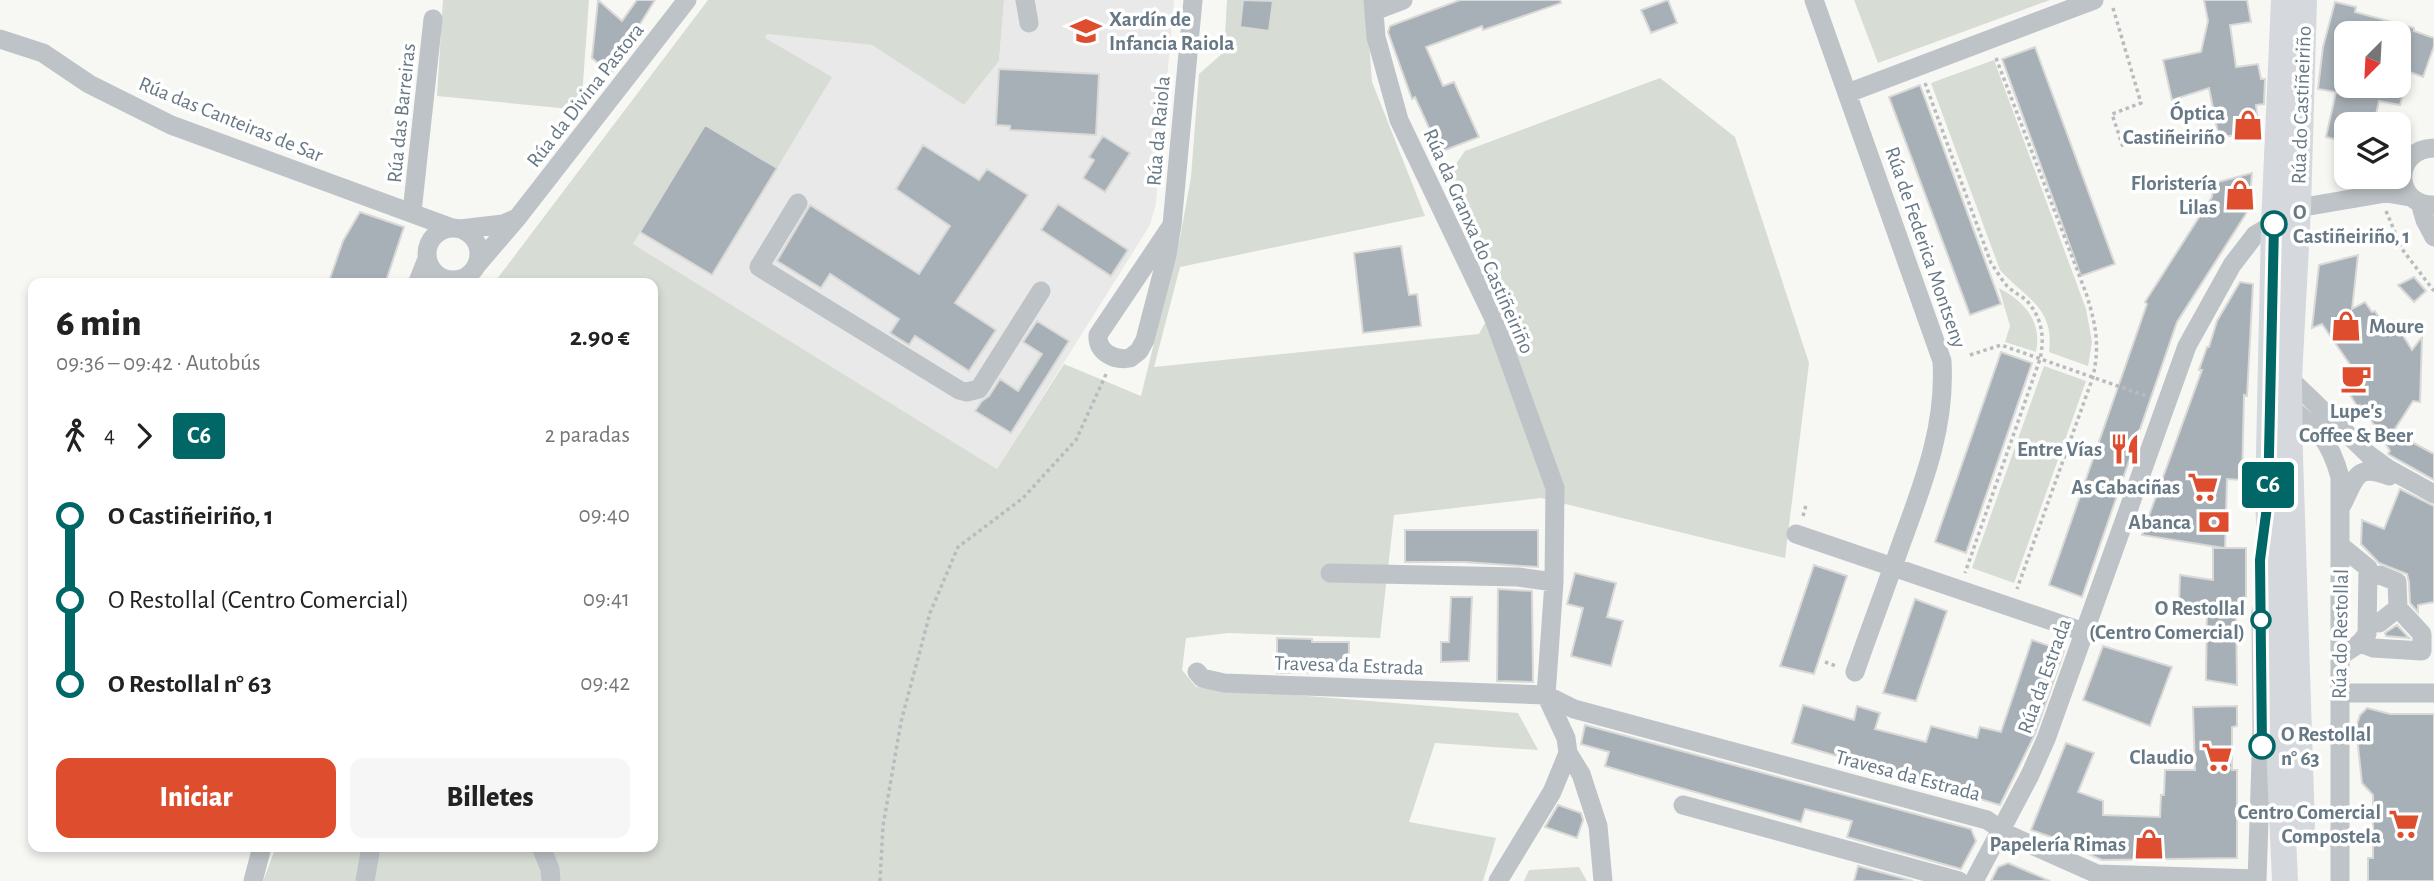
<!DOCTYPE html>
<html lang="es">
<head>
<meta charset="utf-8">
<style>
	:root { --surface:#fff; --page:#f6f6f6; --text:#222; --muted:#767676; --accent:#de4d2e }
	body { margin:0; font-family:"Alegreya Sans",sans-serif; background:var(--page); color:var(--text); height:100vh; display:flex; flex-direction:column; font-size:26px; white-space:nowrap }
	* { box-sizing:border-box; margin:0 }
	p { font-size:23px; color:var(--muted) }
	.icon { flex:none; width:38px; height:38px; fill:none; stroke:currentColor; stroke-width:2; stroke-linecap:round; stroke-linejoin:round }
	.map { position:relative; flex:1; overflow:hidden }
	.side { position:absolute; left:28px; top:278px; width:630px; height:574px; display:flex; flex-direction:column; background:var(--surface); border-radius:14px; box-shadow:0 4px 10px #0003 }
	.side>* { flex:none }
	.badge { padding:0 14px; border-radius:5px; font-size:24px; line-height:46px }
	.needle { width:46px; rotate:204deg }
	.buttons { position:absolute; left:2334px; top:21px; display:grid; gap:14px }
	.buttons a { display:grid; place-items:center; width:77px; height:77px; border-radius:14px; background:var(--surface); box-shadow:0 4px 10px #0003; font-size:35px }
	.map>.badge { position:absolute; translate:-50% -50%; box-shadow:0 0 0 4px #fff }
	.legs { display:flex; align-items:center; gap:10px; height:77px; padding:0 28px; font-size:23px }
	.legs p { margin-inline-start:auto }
	.headline { display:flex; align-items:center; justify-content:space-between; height:119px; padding:0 28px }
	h1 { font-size:38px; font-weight:800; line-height:52px }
	.primary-button { display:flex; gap:14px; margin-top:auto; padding:14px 28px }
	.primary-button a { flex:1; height:80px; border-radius:14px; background:var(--accent); color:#fff; font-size:28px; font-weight:800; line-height:80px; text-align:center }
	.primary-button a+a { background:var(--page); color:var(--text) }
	ul { padding:0 28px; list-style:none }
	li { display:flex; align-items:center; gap:24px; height:84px; font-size:26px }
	li i { display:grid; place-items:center; width:10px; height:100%; margin:0 9px; background:currentColor }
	li i::after { content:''; width:18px; height:18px; margin:-9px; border:5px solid; border-radius:50%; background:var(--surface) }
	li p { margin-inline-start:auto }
	li:first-child i { background:linear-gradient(#0000 50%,currentColor 0) }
	li:last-child i { background:linear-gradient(currentColor 50%,#0000 0) }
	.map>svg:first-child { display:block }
	.built { fill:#e8e9e8 }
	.green { fill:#d7dcd4 }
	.building { fill:#a7b0b6; stroke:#d9d9d7; stroke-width:2 }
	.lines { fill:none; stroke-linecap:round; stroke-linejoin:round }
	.path { stroke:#b9bcbf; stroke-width:3.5; stroke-dasharray:3.5 3.5; stroke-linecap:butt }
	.minor { stroke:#bec3c7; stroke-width:19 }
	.major { stroke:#d5d9dd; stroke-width:26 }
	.line-1-casing { stroke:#fff; stroke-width:16 }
	.line-1 { stroke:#066; stroke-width:10 }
	.stop-1-dot { fill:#fff; stroke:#066; stroke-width:3.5 }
	.labels { text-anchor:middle; stroke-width:7; stroke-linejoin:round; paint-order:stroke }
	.poi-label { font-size:21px; font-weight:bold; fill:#677985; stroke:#fff; text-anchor:end }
	.street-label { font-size:21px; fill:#677985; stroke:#fff }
	.stop-label { font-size:21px; font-weight:bold; fill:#677985; stroke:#fff; text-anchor:start }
</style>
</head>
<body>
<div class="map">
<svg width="2434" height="881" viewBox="0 0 2434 881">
	<rect width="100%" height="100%" fill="#f7f7f4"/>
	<path class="built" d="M1004,0H1174L1156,203L1150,225L997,469L633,244L705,125L711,128L767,34L872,45L964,105L999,61Z"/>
	<path class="green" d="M443,0H589L581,110L437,96Z
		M708,0H1004L999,61L964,105L872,45L767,34L765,38L832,77L777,168L705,125L633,244L997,469L1064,364L1141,396L1180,238L1191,177L1199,74L1224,52L1227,0H1366L1372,82L1425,216L1180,267L1154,367L1479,334L1499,297L1444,181L1465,151L1660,78L1735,137L1809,363L1785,558L1541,498L1394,515L1380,638L1228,633L1186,638L1182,670L1196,687L1518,713L1538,750L1435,743L1409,822L1496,838L1483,881H263L276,847H653V284L494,283Z
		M1854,0H2050L1878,63Z
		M1994,60L2086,309L2092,342L2088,366L2049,352C2055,307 2025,298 2000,270L1931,83Z
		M1999,288C2025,302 2042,321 2036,352L2005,342L2010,326Z
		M2044,366L2086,381L2014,583L1972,568Z
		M1579,867L1587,881H1524L1529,870Z"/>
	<path class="building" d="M598,0L622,21L637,0H655L635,32L640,37L611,74L592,58Z
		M1243,0L1273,1L1269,31L1240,27Z
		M1460,0H1560L1561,3L1483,30L1482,26L1426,47L1443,86L1454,82L1479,137L1440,152L1415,97L1412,99L1388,32L1390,26Z
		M1668,0L1677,23L1651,33L1641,10Z
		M2204,0H2247L2251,22L2230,25L2236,67L2258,64L2261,79H2265L2264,104L2256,105L2259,130L2219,138L2209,88L2172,100L2163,60L2201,52L2208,21Z
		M2335,2L2356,7L2355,12L2414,28V31L2434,38V46L2423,77L2399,68V33H2347V86H2405L2400,105L2379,101L2374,124H2347V142L2326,137L2336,92L2318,89L2323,47Z
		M2035,47L2115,264L2081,276L2002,59Z
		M999,69L1099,74L1096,135L1010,130V126L996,125Z
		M1920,85L2001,304L1970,315L1889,97Z
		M705,125L777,168L712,275L640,232Z
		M1103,136L1130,153L1105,192L1083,178L1094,160L1089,157Z
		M923,145L979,180L987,169L1028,195L955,303L996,330L969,371L915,336L909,345L890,333L899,319L830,274L821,288L777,261L810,205L919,274L950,226L896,189Z
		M2252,173L2249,209L2177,322L2082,597L2049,585L2147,304L2145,302L2212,197L2214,183Z
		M1058,204L1128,250L1111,276L1041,230Z
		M360,212L404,227L385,284H328L343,241Z
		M1401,246L1409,295L1417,294L1421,326L1363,333L1354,253Z
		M2358,255L2352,309L2365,302L2372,312L2375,311L2385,328L2394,321L2412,350L2422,337L2420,402L2413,401L2393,432L2434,454V480L2388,454L2390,451L2368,415L2367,416L2360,405L2357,406L2344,385L2346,383L2342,375L2353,369L2322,324L2312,328L2319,265Z
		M2414,277L2426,291L2414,302L2398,285Z
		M2240,282L2253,284L2247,396L2244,395L2242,480L2227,479L2225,548H2246V607L2236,608L2237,685L2206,680L2207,607H2179L2180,575L2213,580V548H2224L2142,535L2202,370H2199L2207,347H2209L2217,321Z
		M1037,321L1069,341L1011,433L975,411L982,401L989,396L1000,379L1018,391L1042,354L1023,342Z
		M2001,352L2032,363L1966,553L1935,542Z
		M2400,489L2434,506V602L2418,605V612L2410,603L2409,582L2407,574L2379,563L2361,544L2362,520L2384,529Z
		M1405,530H1538V567L1465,562H1405Z
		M1814,565L1847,576L1814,674L1780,666Z
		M1575,573L1616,583L1607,617L1623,621L1611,666L1571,656L1583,608L1567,604Z
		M1498,589L1532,591L1533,682L1497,681Z
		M1451,597H1472L1469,661L1441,662V642H1449Z
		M1915,599L1947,611L1916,701L1883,693Z
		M2397,625L2409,638L2386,636L2385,633Z
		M1277,638L1312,639V642H1349V672L1277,673Z
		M2032,640L2064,651L2035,734L2000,805L1963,794L1962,792L1792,743L1803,705L1854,720L1857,706L1880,713L1875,729L1926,742L1931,726L1977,738L1980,727L2001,732Z
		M2103,646L2172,667L2150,726L2083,700Z
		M2237,706V726L2232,727V770H2237V858L2102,860L2072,847V844L2031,830L2066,743L2094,753L2078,792L2103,801V815L2160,817L2161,795H2164L2165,770H2195L2193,707Z
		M2367,708L2390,714H2434V881H2368V858H2373V795L2362,783L2356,727L2360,715Z
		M1585,725L1971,829L1976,841L1961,869L1847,837L1852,821L1805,809L1801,822L1674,786L1605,766L1609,752L1581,744Z
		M1558,805L1581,813L1583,820L1577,838L1545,827Z
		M2008,863L2050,881H1991L1998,867Z
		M1858,866L1913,881H1854Z"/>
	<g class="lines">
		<path class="path" d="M2113,8L2141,103L2112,114L2123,147
			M1996,58L2086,293C2096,325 2100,344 2093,377L2017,589
			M1925,83L1991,263C1996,270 2001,279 2007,286C2013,292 2020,295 2026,300C2042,317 2045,337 2040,359L1965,573
			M2386,211L2402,249L2434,291
			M1970,355L2001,345L2149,397
			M1803,516L1806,505
			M1825,662L1836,666
			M880,881L883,826L901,722L930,613L958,547L1023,498L1076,440L1107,372"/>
		<path class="minor" d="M1025,0L1029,23
			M1373,0L1376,37L1399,120L1494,319L1555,488L1554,582L1546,695L1566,738L1568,753L1581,774L1598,826L1603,881
			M1814,0L1942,361C1946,427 1923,484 1901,544C1886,587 1870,629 1855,672
			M1374,11L1403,0
			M0,39L43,53L89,84L171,125L452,228
			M1848,93L2094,0
			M2434,148C2392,149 2393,206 2434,205
			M798,203L759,267L959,390L967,392L979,389L1041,291
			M2420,203L2425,220L2434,237
			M2298,208L2386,193L2410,197
			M412,212L433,19
			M1172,225L1098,335C1097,352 1114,361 1130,358L1139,351L1145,340L1167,255L1172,225L1193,0
			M427 254a26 26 0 1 1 52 0a26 26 0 1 1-52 0Z
			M460,229L503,224L517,218
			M476,266L518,217L687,0
			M417,284L427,259
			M2289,378L2369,455L2387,468L2434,494
			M2290,407C2318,430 2330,440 2340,477V881
			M2342,505C2356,478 2355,463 2389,476
			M1796,534L2084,632
			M1330,573L1518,577L1554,582
			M2379,623L2398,608L2397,582L2380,575
			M2360,643L2373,648L2422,651V634L2398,608
			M2340,656L2360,643L2367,634L2368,568L2341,546
			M1197,672L1202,678L1224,683L1546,695L1574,709L1987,820L2009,835L2097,874L2257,879
			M2339,693H2434
			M1683,805L1959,881
			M541,847L550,869L551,881
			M253,881L262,847
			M365,881L371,847
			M1498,881L1552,792L1568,753
			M1974,881L2030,775L2046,739L2187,346L2232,265L2255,235L2274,224
			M2257,881L2262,729L2261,611"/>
		<path class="major" d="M2284,0L2274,224L2268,499L2285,881
			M2302,827L2290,456L2289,378L2298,208L2304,0"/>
	</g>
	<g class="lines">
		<g class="line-1-casing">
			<path id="line-1" d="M2262,746L2260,560L2268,499L2274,224"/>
		</g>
		<use href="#line-1" class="line-1"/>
	</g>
	<defs>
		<g id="school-bare" transform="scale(2.415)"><path d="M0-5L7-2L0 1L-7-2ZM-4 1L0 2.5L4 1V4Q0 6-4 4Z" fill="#de4d2e" stroke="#fff" stroke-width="2.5" paint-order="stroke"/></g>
		<g id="shop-bare" transform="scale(2.415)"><path d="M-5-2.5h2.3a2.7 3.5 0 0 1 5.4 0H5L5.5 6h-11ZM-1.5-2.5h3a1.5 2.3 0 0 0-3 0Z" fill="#de4d2e" stroke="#fff" stroke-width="2.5" paint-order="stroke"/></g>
		<g id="cafe-bare" transform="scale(2.415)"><path d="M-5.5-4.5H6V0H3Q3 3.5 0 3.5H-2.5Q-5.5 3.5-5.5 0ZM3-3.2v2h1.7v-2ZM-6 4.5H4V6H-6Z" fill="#de4d2e" stroke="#fff" stroke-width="2.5" paint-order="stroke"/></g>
		<g id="restaurant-bare" transform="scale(2.415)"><path d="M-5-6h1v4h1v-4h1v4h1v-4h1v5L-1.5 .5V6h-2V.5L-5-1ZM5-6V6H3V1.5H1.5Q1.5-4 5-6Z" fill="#de4d2e" stroke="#fff" stroke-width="2.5" paint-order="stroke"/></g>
		<g id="supermarket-bare" transform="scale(2.415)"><path d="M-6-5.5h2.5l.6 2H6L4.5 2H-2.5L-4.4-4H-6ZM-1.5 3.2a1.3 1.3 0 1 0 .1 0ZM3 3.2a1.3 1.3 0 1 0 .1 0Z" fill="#de4d2e" stroke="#fff" stroke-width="2.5" paint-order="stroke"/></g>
		<g id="bank-bare" transform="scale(2.415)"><path d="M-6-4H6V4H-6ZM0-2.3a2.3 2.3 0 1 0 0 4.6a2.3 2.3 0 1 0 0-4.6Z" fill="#de4d2e" stroke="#fff" stroke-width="2.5" paint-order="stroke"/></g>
	</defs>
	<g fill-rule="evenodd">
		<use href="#school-bare" x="1086" y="31"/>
		<use href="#shop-bare" x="2248" y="125"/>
		<use href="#shop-bare" x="2240" y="195"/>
		<use href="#shop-bare" x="2346" y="326"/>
		<use href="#cafe-bare" x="2356" y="378"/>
		<use href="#restaurant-bare" x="2125" y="449"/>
		<use href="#supermarket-bare" x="2203" y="487"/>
		<use href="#bank-bare" x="2214" y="522"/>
		<use href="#supermarket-bare" x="2217" y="757"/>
		<use href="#supermarket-bare" x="2404" y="824"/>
		<use href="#shop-bare" x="2149" y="844"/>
	</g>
	<g class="stop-1-dot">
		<circle cx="2274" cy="224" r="12"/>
		<circle cx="2261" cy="620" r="9"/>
		<circle cx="2262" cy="746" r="12"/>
	</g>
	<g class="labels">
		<g class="poi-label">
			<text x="1109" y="26" text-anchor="start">Xardín de<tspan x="1109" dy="24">Infancia Raiola</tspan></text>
			<text x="2225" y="120">Óptica<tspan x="2225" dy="24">Castiñeiriño</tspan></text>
			<text x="2217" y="190">Floristería<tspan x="2217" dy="24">Lilas</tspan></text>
			<text x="2369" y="333" text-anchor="start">Moure</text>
			<text x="2356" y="418" text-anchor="middle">Lupe's<tspan x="2356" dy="24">Coffee &amp; Beer</tspan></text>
			<text x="2102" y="456">Entre Vías</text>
			<text x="2180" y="494">As Cabaciñas</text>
			<text x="2191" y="529">Abanca</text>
			<text x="2194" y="764">Claudio</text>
			<text x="2381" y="819">Centro Comercial<tspan x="2381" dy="24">Compostela</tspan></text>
			<text x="2126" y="851">Papelería Rimas</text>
		</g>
		<g class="street-label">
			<text transform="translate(585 95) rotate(-52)" y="7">Rúa da Divina Pastora</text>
			<text transform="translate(2301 105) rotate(-88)" y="7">Rúa do Castiñeiriño</text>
			<text transform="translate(401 113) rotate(-84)" y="7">Rúa das Barreiras</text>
			<text transform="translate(231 119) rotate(22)" y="7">Rúa das Canteiras de Sar</text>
			<text transform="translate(1158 131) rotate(-85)" y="7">Rúa da Raiola</text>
			<text transform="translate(1479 241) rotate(66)" y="7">Rúa da Granxa do Castiñeiriño</text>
			<text transform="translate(1926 247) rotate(71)" y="7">Rúa de Federica Montseny</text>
			<text transform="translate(2340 634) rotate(-89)" y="7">Rúa do Restollal</text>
			<text transform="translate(1349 665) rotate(2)" y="7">Travesa da Estrada</text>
			<text transform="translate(2044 676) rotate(-70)" y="7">Rúa da Estrada</text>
			<text transform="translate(1908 775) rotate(15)" y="7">Travesa da Estrada</text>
		</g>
		<g class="stop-label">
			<text x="2293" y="219">O<tspan x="2293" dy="24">Castiñeiriño, 1</tspan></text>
			<text x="2245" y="615" text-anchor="end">O Restollal<tspan x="2245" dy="24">(Centro Comercial)</tspan></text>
			<text x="2281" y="741">O Restollal<tspan x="2281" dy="24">n° 63</tspan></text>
		</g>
	</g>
</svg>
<div class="buttons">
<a><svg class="needle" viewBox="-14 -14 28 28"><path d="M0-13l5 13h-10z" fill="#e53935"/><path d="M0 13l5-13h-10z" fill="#767676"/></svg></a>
<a><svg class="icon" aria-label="layers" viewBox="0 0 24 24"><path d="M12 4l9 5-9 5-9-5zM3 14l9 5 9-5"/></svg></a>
</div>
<b class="badge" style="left:2268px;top:485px;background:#066;color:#fff">C6</b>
<section class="side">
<div class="headline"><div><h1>6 min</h1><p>09:36 – 09:42 · Autobús</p></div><b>2.90 €</b></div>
<div class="legs"><svg class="icon" aria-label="walk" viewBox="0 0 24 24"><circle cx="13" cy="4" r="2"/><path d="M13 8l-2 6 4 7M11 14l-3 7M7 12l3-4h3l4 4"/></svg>4<svg class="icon" aria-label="forward" viewBox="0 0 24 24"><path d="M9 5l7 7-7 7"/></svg><b class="badge" style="background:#066;color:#fff">C6</b><p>2 paradas</p></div>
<ul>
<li><i style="color:#066"></i><b>O Castiñeiriño, 1</b><p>09:40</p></li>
<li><i style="color:#066"></i><span>O Restollal (Centro Comercial)</span><p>09:41</p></li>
<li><i style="color:#066"></i><b>O Restollal n° 63</b><p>09:42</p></li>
</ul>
<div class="primary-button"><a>Iniciar</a><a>Billetes</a></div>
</section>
</div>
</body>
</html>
